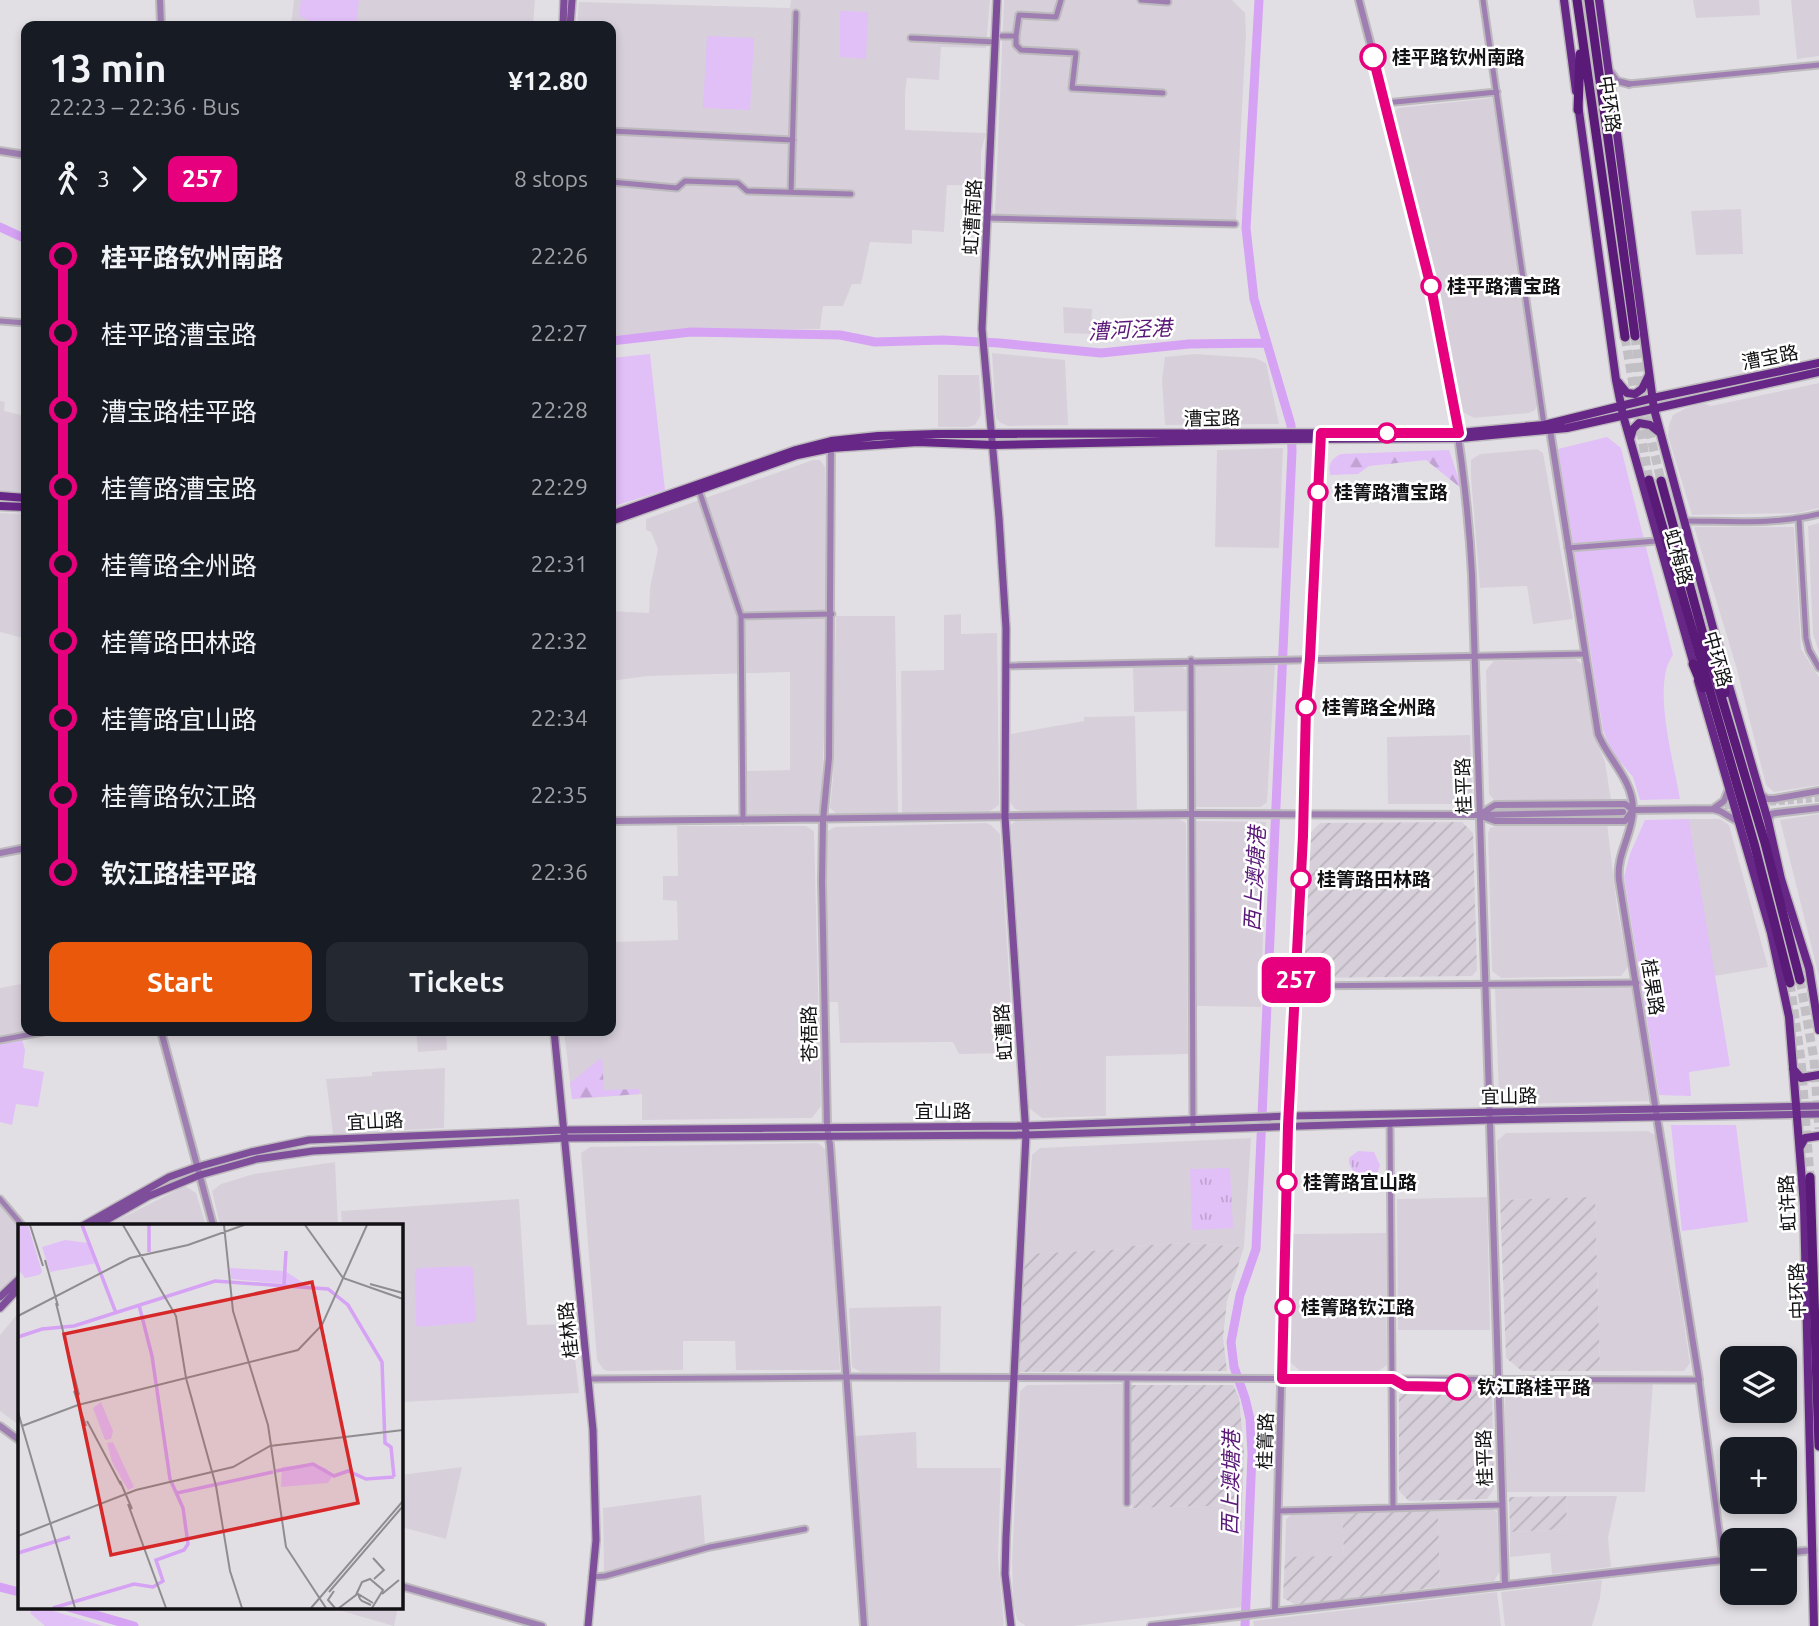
<!DOCTYPE html>
<html lang="en">
<head>
<meta charset="utf-8">
<style>
	:root { --surface:#171b24; --page:#242831; --text:#f1f3f6; --muted:#9ea1a6; --accent:#ea580c }
	body { margin:0; font-family:Ubuntu,"Noto Sans SC",sans-serif; background:var(--page); color:var(--text); height:100vh; display:flex; flex-direction:column; font-size:26px; white-space:nowrap }
	* { box-sizing:border-box; margin:0 }
	p { font-size:23px; color:var(--muted) }
	.icon { flex:none; width:38px; height:38px; fill:none; stroke:currentColor; stroke-width:2; stroke-linecap:round; stroke-linejoin:round }
	.map { position:relative; flex:1; overflow:hidden }
	.side { position:absolute; left:21px; top:21px; width:595px; height:1015px; display:flex; flex-direction:column; background:var(--surface); border-radius:14px; box-shadow:0 4px 10px #0003 }
	.side>* { flex:none }
	.badge { padding:0 14px; border-radius:10px; font-size:24px; line-height:46px }
	.fabs { position:absolute; left:1720px; top:1346px; display:grid; gap:14px }
	.fabs a { display:grid; place-items:center; width:77px; height:77px; border-radius:14px; background:var(--surface); box-shadow:0 4px 10px #0003; font-size:35px }
	.map>.badge { position:absolute; translate:-50% -50%; box-shadow:0 0 0 4px #fff }
	.legs { display:flex; align-items:center; gap:10px; height:77px; padding:0 28px; font-size:23px }
	.legs p { margin-inline-start:auto }
	.head { display:flex; align-items:center; justify-content:space-between; height:119px; padding:0 28px }
	h1 { font-size:38px; font-weight:700; line-height:52px }
	.primary-button { display:flex; gap:14px; margin-top:auto; padding:14px 28px }
	.primary-button a { flex:1; height:80px; border-radius:14px; background:var(--accent); color:#fff; font-size:28px; font-weight:700; line-height:80px; text-align:center }
	.primary-button a+a { background:var(--page); color:var(--text) }
	ul { padding:0 28px; list-style:none }
	li { display:flex; align-items:center; gap:24px; height:77px; font-size:26px }
	li i { display:grid; place-items:center; width:10px; height:100%; margin:0 9px; background:currentColor }
	li i::after { content:''; width:18px; height:18px; margin:-9px; border:5px solid; border-radius:50%; background:var(--surface) }
	li p { margin-inline-start:auto }
	li:first-child i { background:linear-gradient(#0000 50%,currentColor 0) }
	li:last-child i { background:linear-gradient(currentColor 50%,#0000 0) }
	.map>svg:first-child { display:block }
	.built { fill:#d7d0db }
	.industrial { fill:url(#industrial-furrows) }
	.grass { fill:url(#grass-tufts) }
	.forest { fill:url(#forest-firs) }
	.green { fill:#e1bff7 }
	.lines { fill:none; stroke-linecap:round; stroke-linejoin:round }
	.river { stroke:#d5a2f4; stroke-width:9 }
	.tertiary-tunnel { stroke:#c3c0c5; stroke-width:6; stroke-dasharray:6 3; stroke-linecap:butt }
	.trunk-tunnel { stroke:#c3c0c5; stroke-width:9; stroke-dasharray:9 4.5; stroke-linecap:butt }
	.minor-casing { stroke:#bdbabe; stroke-width:9 }
	.tertiary-casing { stroke:#bdbabe; stroke-width:10 }
	.secondary-casing { stroke:#bdbabe; stroke-width:10 }
	.primary-casing { stroke:#bdbabe; stroke-width:11 }
	.trunk-casing { stroke:#bdbabe; stroke-width:12 }
	.minor { stroke:#9f7fb2; stroke-width:5 }
	.tertiary { stroke:#9f7fb2; stroke-width:6 }
	.secondary { stroke:#7e4e9a; stroke-width:7 }
	.primary { stroke:#672786; stroke-width:8 }
	.trunk { stroke:#5a1a77; stroke-width:9 }
	.line-1-casing { stroke:#fff; stroke-width:16 }
	.line-1 { stroke:#e6007e; stroke-width:10 }
	.stop-1-dot { fill:#fff; stroke:#e6007e; stroke-width:3.5 }
	.labels { text-anchor:middle; stroke-width:5; stroke-linejoin:round; paint-order:stroke }
	.stop-label { font-size:19px; font-weight:bold; fill:#121113; stroke:#fff; text-anchor:start }
	.street-label { font-size:19px; fill:#121113; stroke:#fff }
	.water-label { font-size:21px; font-style:italic; fill:#591877; stroke:#fff }
	.inset-river { fill:none; stroke:#d5a2f4; stroke-width:3.5 }
	.inset-road { fill:none; stroke:#8f8d90; stroke-width:2 }
	.view { fill:#d62828; fill-opacity:0.15; stroke:#d62828; stroke-width:3.5 }
	.inset-edge { fill:none; stroke:#121113; stroke-width:3.5 }
</style>
</head>
<body>
<div class="map">
<svg width="1819" height="1626" viewBox="0 0 1819 1626">
	<defs>
		<pattern id="industrial-furrows" width="10" height="10" patternUnits="userSpaceOnUse" patternTransform="scale(1.75)"><rect width="10" height="10" fill="#d7d0db"/><path d="M-1 1l2-2M0 10L10 0M9 11l2-2" fill="none" stroke="#b8b2bb"/></pattern>
		<pattern id="grass-tufts" width="24" height="20" patternUnits="userSpaceOnUse" patternTransform="scale(1.75)"><rect width="24" height="20" fill="#e1bff7"/><path d="M3 7l-1-3M5 7V3M7 7l1-3M15 17l-1-3M17 17v-4M19 17l1-3" fill="none" stroke="#c0a3d3"/></pattern>
		<pattern id="forest-firs" width="22" height="20" patternUnits="userSpaceOnUse" patternTransform="scale(1.75)"><rect width="22" height="20" fill="#e1bff7"/><path d="M5 1l3.5 6h-7zM16 11l3.5 6h-7z" fill="#c0a3d3"/></pattern>
	</defs>
	<rect width="100%" height="100%" fill="#e2dfe4"/>
	<path class="built" d="M294,0H535L533,26H291Z
		M791,0H990L986,48L941,47L939,80L907,78L905,94V130L986,133L981,151V186L947,185L944,232L912,230V244L870,242L861,284H852L843,306H823L820,329H707L611,336V26H577L579,2L790,8Z
		M1004,0H1232L1245,13L1246,34L1236,220L995,215Z
		M1693,0H1759L1760,15L1696,18Z
		M1791,0H1819V56L1797,59Z
		M1492,98L1525,303L1538,403L1535,410L1529,413L1474,418L1463,412L1427,242L1391,115L1398,108Z
		M1741,209L1743,254L1696,255L1691,211Z
		M1063,307L1092,309L1091,334L1064,333Z
		M992,353L1065,360L1068,425L1008,426L1001,423L996,418Z
		M1195,354L1255,358L1266,363L1279,424L1165,425L1162,380L1165,357Z
		M938,375H979L981,415L975,425L968,427H938Z
		M1819,383V508L1798,513L1692,515L1668,436L1669,425L1673,415L1686,408L1703,403L1711,406Z
		M0,401L5,402L4,411L26,416V492L0,491Z
		M1283,448L1279,548L1215,547L1217,450Z
		M1537,449L1543,453L1573,619L1533,624L1527,586L1480,588L1471,477V460L1480,454Z
		M813,460H820L825,467L827,670L821,802L818,814L748,815L747,771L790,770V672L648,676L611,681V611L649,613L650,588L658,549L651,532L646,530V519Z
		M0,513L26,514V624L23,638L0,632Z
		M1819,523V652L1813,634L1808,526Z
		M1694,527H1794L1801,649L1819,677V785L1774,792L1766,785L1736,666Z
		M961,614V634L997,633L999,805L987,813H902L901,671L944,670V615Z
		M836,616H895L898,813L837,814L830,808L833,778Z
		M1574,658L1582,664L1593,733L1605,762L1611,800H1494L1489,794L1486,670L1494,661Z
		M1275,663L1267,802L1261,807H1196L1195,664Z
		M1181,666L1186,670L1187,711L1134,712L1133,668Z
		M1135,716L1137,809L1025,812L1015,809L1010,802L1011,734L1084,721V717Z
		M1470,735L1472,792L1462,804H1388L1387,737Z
		M1819,814V977L1780,820Z
		M1179,819L1186,823L1188,1054L1106,1056V1116L1042,1118L1029,1108L1011,825L1015,821Z
		M1689,819H1720L1729,825L1768,967L1714,976Z
		M1195,821L1266,822L1261,1007L1197,1006Z
		M986,823L991,825L1000,834L1014,1053L959,1054L953,1042L840,1043L838,1002H828L826,832L835,827Z
		M1607,823L1617,907L1628,967L1621,976L1501,978L1492,971L1488,834L1490,828L1496,826Z
		M677,826H806L814,831L821,1106L812,1118L642,1120V1094L572,1099L564,1031H611V942L678,940L677,901L663,900V876H678Z
		M26,983V1031H32L0,1037V988Z
		M1631,987L1649,1101L1510,1104L1499,1096L1495,988Z
		M416,1031H446L447,1050L418,1052Z
		M445,1068L444,1128L333,1134L326,1079L372,1076V1072Z
		M1648,1131L1655,1135L1690,1363L1684,1371H1600L1595,1198L1500,1200L1497,1141L1506,1133Z
		M1251,1138L1244,1247L1189,1243L1130,1246L1126,1249L1025,1254L1032,1155L1040,1148Z
		M818,1143L827,1151L840,1370H736L735,1341H683V1370L608,1371L603,1369L597,1360L581,1153L590,1147Z
		M335,1162L338,1225H220L212,1191L221,1184L254,1174Z
		M185,1186L196,1193L205,1222L194,1225H108Z
		M1487,1197L1490,1330H1398L1397,1199Z
		M519,1199L527,1325L571,1324L579,1393L401,1402V1225H342L341,1211Z
		M0,1205L19,1228V1272L0,1290Z
		M1386,1233L1387,1365L1377,1372L1302,1373L1289,1361L1293,1234Z
		M941,1306L940,1372H861L852,1367L849,1308Z
		M19,1312V1425L0,1411V1335Z
		M1505,1382H1653L1645,1492H1504Z
		M1122,1384L1125,1508L1242,1505L1243,1607L1073,1626H1026L1017,1620L1013,1602L1012,1562L1020,1391L1027,1385Z
		M916,1432L917,1468H1001L998,1558L1004,1624L1003,1626H868L855,1436Z
		M462,1467L446,1539L401,1527V1475Z
		M701,1495L705,1544L604,1572L603,1508Z
		M1566,1496H1617L1608,1538L1611,1567L1552,1574L1550,1553L1510,1557V1532L1567,1529Z
		M1492,1509L1497,1512L1500,1571L1494,1581L1440,1587L1438,1510Z
		M1342,1513L1344,1557H1285L1286,1519L1293,1514Z
		M1602,1580L1600,1598L1592,1626H1505L1501,1592Z
		M1497,1592L1501,1626H1254L1253,1621Z
		M328,1607H398L394,1626Z"/>
	<path class="industrial" d="M1462,822L1473,833L1477,970L1472,976L1310,978L1302,971L1310,833L1320,823Z
		M1595,1197L1600,1371H1522L1506,1358L1500,1200Z
		M1189,1243L1244,1247L1227,1301L1223,1337L1227,1371L1019,1372L1025,1254L1126,1249L1129,1246Z
		M1130,1385H1233L1239,1397L1244,1451L1242,1505L1132,1508Z
		M1404,1390H1485L1492,1395L1494,1489L1487,1499L1409,1501L1399,1491V1396Z
		M1566,1496L1567,1529L1510,1532L1509,1497Z
		M1438,1510L1440,1587L1296,1605L1283,1598L1285,1557L1344,1556L1342,1513Z"/>
	<path class="grass" d="M1358,1151L1374,1152L1380,1165L1377,1174L1354,1173L1349,1163V1158Z
		M1230,1168L1233,1228L1192,1230L1190,1169Z"/>
	<path class="forest" d="M1449,450L1462,489L1426,460L1369,466L1358,474L1330,475C1328,464 1331,459 1341,454Z
		M602,1057L604,1090L639,1089V1094L572,1099L570,1083Z"/>
	<path class="green" d="M301,0H359L356,24L353,26H322L299,16Z
		M840,11L868,12L866,59L840,57Z
		M707,36L754,38L750,110L703,108Z
		M650,354L665,490L611,507V358Z
		M1607,437L1621,448L1673,655C1651,684 1674,762 1680,799L1640,800L1633,777L1612,752L1603,730L1558,449Z
		M1689,819L1730,1066L1689,1072L1691,1096L1659,1095L1624,877L1630,854L1645,820Z
		M22,1039L25,1050L23,1068L44,1072L38,1107L16,1104L12,1125L0,1122V1044Z
		M1671,1125H1736L1748,1222L1682,1231Z
		M470,1266L473,1269L476,1322L419,1327L416,1325L415,1272L418,1268Z
		M33,1607H40L103,1626H45L30,1613Z"/>
	<g class="lines">
		<path class="river" d="M0,227L26,239
			M611,341L691,332L840,335L875,342L943,340L999,343L1101,353L1189,344L1265,343
			M0,1587L19,1592
			M68,1607L134,1626
			M1245,1626L1252,1454L1250,1419L1245,1398L1234,1367L1231,1342L1240,1295L1256,1249L1292,451L1291,425L1254,299L1246,228L1259,0"/>
		<path class="tertiary-tunnel" d="M1716,807L1819,799"/>
		<path class="trunk-tunnel" d="M1635,336L1643,404L1661,481
			M1625,337L1649,480
			M1800,980L1814,1059L1819,1129
			M1790,983L1801,1060L1810,1177"/>
		<g class="minor-casing">
			<path id="minor" d="M1141,0L1168,2
				M1483,0L1544,425
				M1002,36H1016V45L1021,50L1076,53L1072,88L1163,93
				M1016,36L1019,15L1056,17L1061,0
				M911,38L995,42
				M1629,84L1819,65
				M1385,103L1497,92
				M611,131L793,140
				M611,182L677,188L685,181L738,183L747,191L851,194
				M791,192L796,13
				M988,218L1235,224
				M0,321L26,323
				M698,487L741,616L743,820
				M1799,519L1806,638L1809,650L1819,668
				M1684,521C1729,521 1775,525 1819,514
				M1568,548L1657,541
				M741,616L832,614
				M1191,660L1193,1129
				M1006,666L1585,654
				M1296,986L1637,983
				M0,1040L48,1031
				M1390,1123L1393,1507
				M0,1199L22,1225
				M589,1379L846,1377L1699,1380L1723,1560
				M1127,1379V1503
				M1278,1511L1501,1505
				M592,1577L605,1576L710,1547L805,1529"/>
		</g>
		<g class="tertiary-casing">
			<path id="tertiary" d="M160,0L161,26
				M1359,0C1408,189 1462,379 1472,575L1505,1584
				M1609,70L1617,81L1629,84
				M0,151L26,155
				M1550,430L1598,734C1608,759 1633,780 1633,809C1633,834 1616,854 1619,880L1699,1380
				M831,444L829,758L823,820L822,882L827,1126L830,1145L864,1626
				M1728,791L1724,801L1713,809L1720,811L1737,821
				M1760,794L1767,799H1774L1819,791
				M1481,814L1495,805L1625,804L1633,810L1713,809
				M1484,817L1495,821H1625L1632,811
				M611,821L1192,814L1479,815L1623,812
				M1768,821L1771,814L1776,813L1819,808
				M0,853L26,848
				M161,1031L213,1225
				M0,1426L19,1440
				M1785,1553L1813,1550
				M401,1586L542,1626
				M1275,1611L1288,1126L1304,814L1306,707L1310,658L1321,435
				M1151,1626L1732,1559"/>
		</g>
		<g class="secondary-casing">
			<path id="secondary" d="M997,0L982,329L999,518L1006,628L1005,817L1026,1135L1006,1537L1005,1574L1011,1626
				M563,26L564,0
				M570,26L572,0
				M554,1031L593,1430L596,1540L588,1626
				M84,1225L169,1177L197,1167L251,1152L309,1140L563,1130L1025,1126L1290,1116L1819,1106
				M98,1225L149,1196L200,1175L257,1159L313,1151L564,1138L1026,1135L1488,1120L1819,1114
				M0,1297L19,1279
				M0,1308L19,1288"/>
		</g>
		<g class="primary-casing">
			<path id="primary" d="M1564,0L1576,91
				M1599,0L1654,409L1719,650
				M1578,104L1616,380L1623,415L1695,669
				M1618,382L1627,393L1635,394L1642,389L1649,375
				M1630,439L1633,429L1639,423L1650,425L1660,433
				M0,496L26,498
				M0,506L26,507
				M611,515L796,450L831,441L878,436L936,434L1459,433L1544,425L1653,398L1819,363
				M611,521L797,455L831,448L918,442L993,445L1282,439L1460,438L1567,428L1819,372
				M1725,672L1768,821L1781,879L1809,968L1819,1030
				M1698,681L1771,933L1789,1017L1804,1206L1814,1626
				M1793,1069L1801,1078L1819,1075
				M1800,1147L1805,1138L1819,1136"/>
		</g>
		<g class="trunk-casing">
			<path id="trunk" d="M1577,0L1625,337
				M1589,0L1635,336
				M1603,80L1613,100
				M1578,110L1580,54
				M1649,480L1755,847L1790,983
				M1661,481L1707,649L1765,843L1800,980
				M1718,645L1725,693
				M1693,664L1703,688
				M1810,1177L1819,1446"/>
		</g>
		<use href="#minor" class="minor"/>
		<use href="#tertiary" class="tertiary"/>
		<use href="#secondary" class="secondary"/>
		<use href="#primary" class="primary"/>
		<use href="#trunk" class="trunk"/>
	</g>
	<g class="lines">
		<g class="line-1-casing">
			<path id="line-1" d="M1373,57L1431,287L1459,433H1321L1310,658L1306,707L1303,836L1288,1126L1282,1379H1393L1405,1386L1458,1387"/>
		</g>
		<use href="#line-1" class="line-1"/>
	</g>
	<g class="stop-1-dot">
		<circle cx="1373" cy="57" r="12"/>
		<circle cx="1431" cy="286" r="9"/>
		<circle cx="1387" cy="433" r="9"/>
		<circle cx="1318" cy="492" r="9"/>
		<circle cx="1306" cy="707" r="9"/>
		<circle cx="1301" cy="879" r="9"/>
		<circle cx="1287" cy="1182" r="9"/>
		<circle cx="1285" cy="1307" r="9"/>
		<circle cx="1458" cy="1387" r="12"/>
	</g>
	<g class="labels">
		<g class="stop-label">
			<text x="1392" y="64">桂平路钦州南路</text>
			<text x="1447" y="293">桂平路漕宝路</text>
			<text x="1334" y="499">桂箐路漕宝路</text>
			<text x="1322" y="714">桂箐路全州路</text>
			<text x="1317" y="886">桂箐路田林路</text>
			<text x="1303" y="1189">桂箐路宜山路</text>
			<text x="1301" y="1314">桂箐路钦江路</text>
			<text x="1477" y="1394">钦江路桂平路</text>
		</g>
		<g class="street-label">
			<text transform="translate(1610 104) rotate(82)" y="7">中环路</text>
			<text transform="translate(972 217) rotate(-87)" y="7">虹漕南路</text>
			<text transform="translate(1770 357) rotate(-11)" y="7">漕宝路</text>
			<text transform="translate(1212 418) rotate(-1)" y="7">漕宝路</text>
			<text transform="translate(1679 557) rotate(74)" y="7">虹梅路</text>
			<text transform="translate(1718 659) rotate(74)" y="7">中环路</text>
			<text transform="translate(1463 786) rotate(-92)" y="7">桂平路</text>
			<text transform="translate(1653 987) rotate(81)" y="7">桂果路</text>
			<text transform="translate(1003 1032) rotate(-94)" y="7">虹漕路</text>
			<text transform="translate(809 1034) rotate(-91)" y="7">苍梧路</text>
			<text transform="translate(1509 1096) rotate(-1)" y="7">宜山路</text>
			<text x="943" y="1118">宜山路</text>
			<text transform="translate(375 1121) rotate(-3)" y="7">宜山路</text>
			<text transform="translate(1787 1203) rotate(-93)" y="7">虹许路</text>
			<text transform="translate(1797 1291) rotate(-92)" y="7">中环路</text>
			<text transform="translate(568 1330) rotate(-96)" y="7">桂林路</text>
			<text transform="translate(1265 1441) rotate(-88)" y="7">桂箐路</text>
			<text transform="translate(1484 1458) rotate(-92)" y="7">桂平路</text>
		</g>
		<g class="water-label">
			<text transform="translate(1130 330) rotate(-3)" y="7">漕河泾港</text>
			<text transform="translate(1255 879) rotate(-87)" y="7">西上澳塘港</text>
			<text transform="translate(1231 1483) rotate(-89)" y="7">西上澳塘港</text>
		</g>
	</g>
	<g transform="translate(18 1224)">
		<rect width="385" height="385" fill="#e2dfe4"/>
		<path d="M0,1H10L24,48L21,51L7,54L0,45ZM47,16L70,19L79,39L32,48L24,23Z" fill="#e1bff7"/>
		<path d="M212,44L267,47L290,62L213,55ZM83,178L95,207L93,215L87,216L75,184ZM95,218L116,263L110,266L94,238L89,219ZM295,240L309,245L314,253L310,259L263,263L264,243Z" fill="#e1bff7"/>
		<path class="inset-river" d="M64,1L98,89M131,1V28M266,61L268,27M0,113L24,105L56,102L197,57L310,65L330,81L364,138L367,219L373,223L376,253M258,247L295,240L316,252L330,247L348,255L376,253M159,269L255,248M0,329L52,313M35,384L116,360L135,363L145,357L138,336L166,326L170,320L165,284L152,255L134,132L121,81"/>
		<path class="inset-road" d="M12,1L25,42M105,1L158,92L168,154L198,262L212,347L224,384M206,1L215,87L250,201L268,323L308,384M287,1L325,54L385,75M27,36L40,82M352,60L385,69M38,79L61,171M0,92L112,34L170,21L226,1M56,167L68,202M0,188L57,384M69,197L103,261M4,202L60,181L280,126L304,101L349,1M102,257L114,285M110,280L148,384M0,312L118,266L215,243L252,222L385,206M355,334L366,346L356,355M316,367L310,376L317,384M311,368L385,282M364,370L381,356M353,381L344,377L342,375L340,370L355,379M293,384L385,277M321,384L338,371L344,358L352,355L365,366L354,384"/>
		<path class="view" d="M294,58L340,279L93,331L46,110Z"/>
		<rect width="385" height="385" class="inset-edge"/>
	</g>
</svg>
<div class="fabs">
<a><svg class="icon" aria-label="layers" viewBox="0 0 24 24"><path d="M12 4l9 5-9 5-9-5zM3 14l9 5 9-5"/></svg></a>
<a>+</a>
<a>−</a>
</div>
<b class="badge" style="left:1296px;top:980px;background:#e6007e;color:#fff">257</b>
<section class="side">
<div class="head"><div><h1>13 min</h1><p>22:23 – 22:36 · Bus</p></div><b>¥12.80</b></div>
<div class="legs"><svg class="icon" aria-label="walk" viewBox="0 0 24 24"><circle cx="13" cy="4" r="2"/><path d="M13 8l-2 6 4 7M11 14l-3 7M7 12l3-4h3l4 4"/></svg>3<svg class="icon" aria-label="forward" viewBox="0 0 24 24"><path d="M9 5l7 7-7 7"/></svg><b class="badge" style="background:#e6007e;color:#fff">257</b><p>8 stops</p></div>
<ul>
<li><i style="color:#e6007e"></i><b>桂平路钦州南路</b><p>22:26</p></li>
<li><i style="color:#e6007e"></i><span>桂平路漕宝路</span><p>22:27</p></li>
<li><i style="color:#e6007e"></i><span>漕宝路桂平路</span><p>22:28</p></li>
<li><i style="color:#e6007e"></i><span>桂箐路漕宝路</span><p>22:29</p></li>
<li><i style="color:#e6007e"></i><span>桂箐路全州路</span><p>22:31</p></li>
<li><i style="color:#e6007e"></i><span>桂箐路田林路</span><p>22:32</p></li>
<li><i style="color:#e6007e"></i><span>桂箐路宜山路</span><p>22:34</p></li>
<li><i style="color:#e6007e"></i><span>桂箐路钦江路</span><p>22:35</p></li>
<li><i style="color:#e6007e"></i><b>钦江路桂平路</b><p>22:36</p></li>
</ul>
<div class="primary-button"><a>Start</a><a>Tickets</a></div>
</section>
</div>
</body>
</html>
